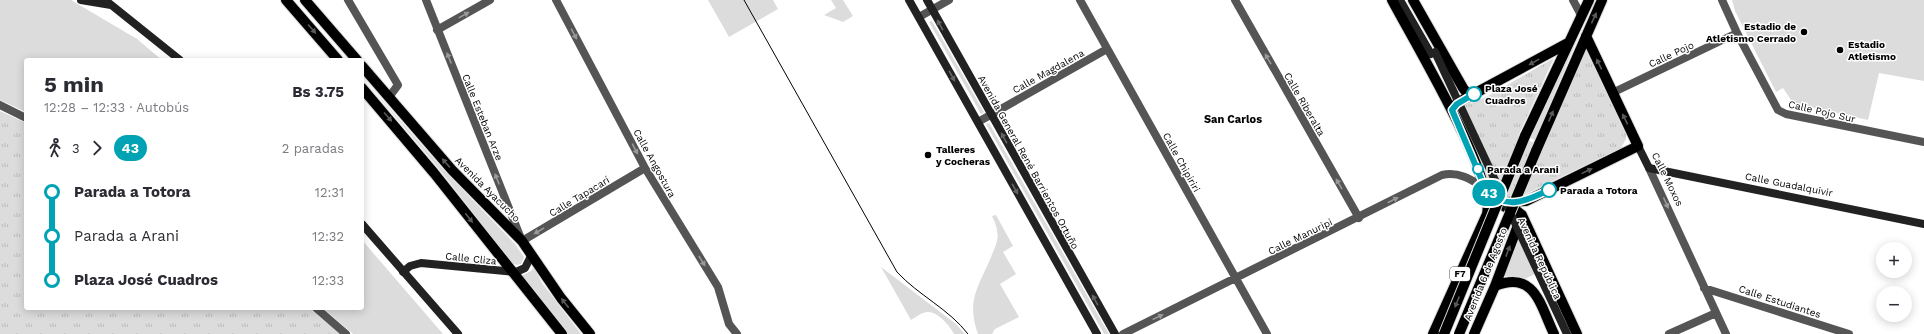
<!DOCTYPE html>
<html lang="es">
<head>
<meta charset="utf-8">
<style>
	:root { --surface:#fff; --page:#f2f2f3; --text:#2b2b33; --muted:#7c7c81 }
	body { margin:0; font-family:"Work Sans",sans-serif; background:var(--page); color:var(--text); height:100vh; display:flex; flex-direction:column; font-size:15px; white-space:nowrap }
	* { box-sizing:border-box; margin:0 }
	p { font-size:13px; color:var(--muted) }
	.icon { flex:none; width:22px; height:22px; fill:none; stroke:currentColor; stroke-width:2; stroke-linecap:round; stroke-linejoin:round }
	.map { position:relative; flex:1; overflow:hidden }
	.drawer { position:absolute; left:24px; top:58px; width:340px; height:252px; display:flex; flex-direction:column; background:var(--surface); border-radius:4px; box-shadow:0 2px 10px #0003 }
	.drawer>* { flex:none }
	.badge { padding:0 8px; border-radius:13px; font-size:14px; line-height:26px }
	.controls { position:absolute; left:1876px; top:242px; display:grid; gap:8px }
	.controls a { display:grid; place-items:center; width:36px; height:36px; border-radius:50%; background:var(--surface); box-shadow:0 2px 10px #0003; font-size:20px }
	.map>.badge { position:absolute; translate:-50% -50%; box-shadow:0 0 0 2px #fff }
	.legs { display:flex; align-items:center; gap:6px; height:44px; padding:0 20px; font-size:13px }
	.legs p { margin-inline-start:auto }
	.headline { display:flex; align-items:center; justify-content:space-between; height:68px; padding:0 20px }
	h1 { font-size:22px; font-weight:700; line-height:30px }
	ul { padding:0 20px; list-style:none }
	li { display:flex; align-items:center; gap:14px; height:44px; font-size:15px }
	li i { display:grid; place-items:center; width:6px; height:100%; margin:0 5px; background:currentColor }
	li i::after { content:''; width:10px; height:10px; margin:-5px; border:3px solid; border-radius:50%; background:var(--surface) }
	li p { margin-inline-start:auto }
	li:first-child i { background:linear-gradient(#0000 50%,currentColor 0) }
	li:last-child i { background:linear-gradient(currentColor 50%,#0000 0) }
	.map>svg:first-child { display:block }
	.green { fill:#dcdcdc }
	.park { fill:url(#park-tufts) }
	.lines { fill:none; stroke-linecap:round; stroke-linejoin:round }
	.primary-casing { stroke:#dbdbdb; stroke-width:12 }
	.street { stroke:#555; stroke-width:8 }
	.secondary { stroke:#222; stroke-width:8 }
	.primary { stroke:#000; stroke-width:10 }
	.tram { stroke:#000; stroke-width:1 }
	.primary-bridge-casing { stroke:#dbdbdb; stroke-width:12; stroke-linecap:butt }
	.secondary-bridge { stroke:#222; stroke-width:8 }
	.primary-bridge { stroke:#000; stroke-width:10 }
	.oneway { fill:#999 }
	.oneway2 { fill:#595959 }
	.oneway3 { fill:#646464 }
	.line-1-casing { stroke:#fff; stroke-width:9 }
	.line-1 { stroke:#00a3b4; stroke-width:6 }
	.poi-dot { fill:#000; stroke:#fff; stroke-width:1.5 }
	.stop-1-dot { fill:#fff; stroke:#00a3b4; stroke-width:2 }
	.labels { text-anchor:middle; stroke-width:3; stroke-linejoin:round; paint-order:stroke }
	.shield { fill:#fff; stroke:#4c4c4c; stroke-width:1 }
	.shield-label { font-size:9px; font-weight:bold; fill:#000 }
	.poi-label { font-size:10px; font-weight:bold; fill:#000; stroke:#fff; text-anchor:start }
	.street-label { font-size:10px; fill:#000; stroke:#fff }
	.stop-label { font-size:10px; font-weight:bold; fill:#000; stroke:#fff; text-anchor:start }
	.neighbourhood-label { font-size:11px; font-weight:bold; fill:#000; stroke:#fff }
</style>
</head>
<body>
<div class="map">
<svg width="1924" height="334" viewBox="0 0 1924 334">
	<defs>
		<pattern id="park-tufts" width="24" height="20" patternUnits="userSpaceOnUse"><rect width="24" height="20" fill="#dcdcdc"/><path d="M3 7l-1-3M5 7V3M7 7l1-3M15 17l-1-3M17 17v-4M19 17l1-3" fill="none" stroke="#bbb"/></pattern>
	</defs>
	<rect width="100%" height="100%" fill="#fff"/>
	<path class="green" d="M0,0H71L137,39L162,60H26V112L0,100Z
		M708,0H773L778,9L729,37Z
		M831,0H843L853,16L843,22L824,15L836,8Z
		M1732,0H1924V81L1879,73L1868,120L1793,103L1783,88L1776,92L1735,11Z
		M932,21L984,112L981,114L929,22Z
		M1580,33L1535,140L1530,138L1560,69Z
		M362,77L442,168L515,244L524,257L521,264L517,265L512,263L440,170Z
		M989,123L1109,334H1104L986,124Z
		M996,215L1013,246L1003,252L1016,274L1000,284L1019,317L995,329L992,334H978C965,298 981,284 993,252C996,246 999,238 997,231C997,226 994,221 992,216Z
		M1522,230H1524L1543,270L1525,279L1519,277L1504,276Z
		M362,240L443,334H353L323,308H362Z
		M534,267L542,283L581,334H568L533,288L521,276L531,271Z
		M881,267L956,324L965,334H954C950,326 938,312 928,312C922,312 916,317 911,320Z"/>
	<path class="park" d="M1585,47L1626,134V139L1621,148L1513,200L1493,192L1453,110C1465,104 1475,102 1486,97L1554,58L1518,136L1544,147Z
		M0,111L26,123V308H309L340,334H0Z"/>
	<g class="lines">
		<g class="primary-casing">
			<path id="primary" d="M286,0L338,60
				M305,0L357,60
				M1392,0C1413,40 1495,176 1487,214L1433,334
				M1413,0L1463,88L1466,92L1474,94
				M362,66L452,170L522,241L561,298L590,334
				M362,88L434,173L562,334
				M1452,109L1457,103L1568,43
				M1525,136L1589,0
				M1536,151L1602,0
				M1507,202L1526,201L1638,146L1586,36
				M1505,207L1513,208L1522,215L1577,334
				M1495,286C1535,270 1540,305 1554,334
				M1474,334L1495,286L1520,220"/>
		</g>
		<path class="street" d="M348,0L398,85L389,97
			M426,0L522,241L645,168
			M556,0L645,168L718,287L729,324L737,334
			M1080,0L1267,334
			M1235,0L1359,218
			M1573,0L1581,15
			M1722,0L1737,33L1778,110L1786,114L1924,142
			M919,17L949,0
			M437,30L490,0
			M1612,93L1737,33
			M0,105L26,118
			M978,122L1107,49
			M1649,168L1726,334
			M1704,288L1849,334
			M316,308L346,334
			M1123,334L1442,175C1459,171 1472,180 1486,189
			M1669,334L1716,313"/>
		<path class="secondary" d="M81,0L111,5
			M105,0L180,60
			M909,0L1097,334
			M927,0L1115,334
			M1400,0L1431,54
			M1638,146L1649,168L1924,224
			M362,224L458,334
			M403,272L410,266L421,263L516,272L525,268L531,256"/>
		<use href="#primary" class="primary"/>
		<path class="tram" d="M744,0L897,272C918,295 949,309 968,334"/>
		<g class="primary-bridge-casing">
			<path id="primary-bridge" d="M1444,334L1525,136
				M1459,334L1536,151"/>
		</g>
		<path class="secondary-bridge" d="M1435,52L1567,334"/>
		<use href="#primary-bridge" class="primary-bridge"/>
	</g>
	<defs><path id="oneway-solid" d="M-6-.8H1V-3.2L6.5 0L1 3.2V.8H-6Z"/></defs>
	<g class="oneway">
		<use href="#oneway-solid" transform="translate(464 15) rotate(-29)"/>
		<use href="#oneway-solid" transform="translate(574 34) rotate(62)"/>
		<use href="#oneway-solid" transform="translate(449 58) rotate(-112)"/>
		<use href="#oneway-solid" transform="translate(1268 59) rotate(-120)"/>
		<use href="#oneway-solid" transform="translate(635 149) rotate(62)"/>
		<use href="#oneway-solid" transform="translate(497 179) rotate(-112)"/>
		<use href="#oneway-solid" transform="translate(1339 184) rotate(-120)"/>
		<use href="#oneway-solid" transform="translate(1393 200) rotate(-27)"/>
		<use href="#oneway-solid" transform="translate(1666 203) rotate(66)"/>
		<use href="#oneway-solid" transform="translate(539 231) rotate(149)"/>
		<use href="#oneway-solid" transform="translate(702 261) rotate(58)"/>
		<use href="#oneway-solid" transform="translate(1158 317) rotate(-26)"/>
	</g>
	<g class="oneway2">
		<use href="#oneway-solid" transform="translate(1594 18) rotate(-65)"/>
		<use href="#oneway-solid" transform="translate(312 29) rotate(49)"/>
		<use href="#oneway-solid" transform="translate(1534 62) rotate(151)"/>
		<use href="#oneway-solid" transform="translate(1599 64) rotate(-116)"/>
		<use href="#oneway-solid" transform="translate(1551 116) rotate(-67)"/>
		<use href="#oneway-solid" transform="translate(388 117) rotate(49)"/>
		<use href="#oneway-solid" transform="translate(1625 119) rotate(-116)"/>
		<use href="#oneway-solid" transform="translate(446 163) rotate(-131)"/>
		<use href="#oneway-solid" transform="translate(1587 171) rotate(-26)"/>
		<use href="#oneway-solid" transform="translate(469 218) rotate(52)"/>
		<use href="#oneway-solid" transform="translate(1508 251) rotate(-69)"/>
		<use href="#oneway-solid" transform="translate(1457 302) rotate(112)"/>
		<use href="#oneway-solid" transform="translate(565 303) rotate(-128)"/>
	</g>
	<g class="oneway3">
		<use href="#oneway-solid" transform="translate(940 25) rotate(-119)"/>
		<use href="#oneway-solid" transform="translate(952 76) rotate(61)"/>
		<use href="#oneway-solid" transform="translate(1004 138) rotate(-119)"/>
		<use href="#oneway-solid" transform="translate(1015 189) rotate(61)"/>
		<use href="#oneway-solid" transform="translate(1095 300) rotate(-119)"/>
	</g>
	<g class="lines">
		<g class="line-1-casing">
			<path id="line-1" d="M1474,94L1457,104L1452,110L1486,190C1507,211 1526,201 1549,190"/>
		</g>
		<use href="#line-1" class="line-1"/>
	</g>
	<g class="poi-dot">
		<circle cx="1804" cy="32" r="4"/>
		<circle cx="1840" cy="50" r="4"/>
		<circle cx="928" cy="155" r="4"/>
	</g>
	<g class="stop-1-dot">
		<circle cx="1474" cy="94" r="7"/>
		<circle cx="1478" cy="169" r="5"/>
		<circle cx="1549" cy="190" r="7"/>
	</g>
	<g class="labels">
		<rect class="shield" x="1450" y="267" width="20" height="14" rx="3"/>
		<g class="shield-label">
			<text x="1460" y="277">F7</text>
		</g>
		<g class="poi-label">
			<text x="1796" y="30" text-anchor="end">Estadio de<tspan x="1796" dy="12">Atletismo Cerrado</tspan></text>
			<text x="1848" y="48">Estadio<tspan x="1848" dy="12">Atletismo</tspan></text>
			<text x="936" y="153">Talleres<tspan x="936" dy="12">y Cocheras</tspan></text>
		</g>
		<g class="street-label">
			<text transform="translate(1671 54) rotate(-25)" y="4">Calle Pojo</text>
			<text transform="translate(1048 71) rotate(-29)" y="4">Calle Magdalena</text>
			<text transform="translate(1305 104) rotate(60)" y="4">Calle Riberalta</text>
			<text transform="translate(1822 111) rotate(13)" y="4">Calle Pojo Sur</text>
			<text transform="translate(483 117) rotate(68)" y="4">Calle Esteban Arze</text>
			<text transform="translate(1029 162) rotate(61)" y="4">Avenida General René Barrientos Ortuño</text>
			<text transform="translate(1182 162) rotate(61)" y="4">Calle Chipiriri</text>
			<text transform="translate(655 163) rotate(61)" y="4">Calle Angostura</text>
			<text transform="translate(1668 179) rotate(64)" y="4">Calle Moxos</text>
			<text transform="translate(1789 184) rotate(11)" y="4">Calle Guadalquivir</text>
			<text transform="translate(488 189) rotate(45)" y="4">Avenida Ayacucho</text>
			<text transform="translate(579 196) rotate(-31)" y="4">Calle Tapacarí</text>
			<text transform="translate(1300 236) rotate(-26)" y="4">Calle Manuripi</text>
			<text transform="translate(471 258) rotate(6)" y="4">Calle Cliza</text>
			<text transform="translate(1540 258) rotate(65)" y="4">Avenida República</text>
			<text transform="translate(1485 274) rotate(-68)" y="4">Avenida 6 de Agosto</text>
			<text transform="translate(1780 301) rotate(18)" y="4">Calle Estudiantes</text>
		</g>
		<g class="stop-label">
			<text x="1485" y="92">Plaza José<tspan x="1485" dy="12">Cuadros</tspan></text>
			<text x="1487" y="173">Parada a Arani</text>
			<text x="1560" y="194">Parada a Totora</text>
		</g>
		<g class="neighbourhood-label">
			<text x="1233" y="123">San Carlos</text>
		</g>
	</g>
</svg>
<div class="controls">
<a>+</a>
<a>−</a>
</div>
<b class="badge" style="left:1489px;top:193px;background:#00a3b4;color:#fff">43</b>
<section class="drawer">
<div class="headline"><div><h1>5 min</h1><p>12:28 – 12:33 · Autobús</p></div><b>Bs 3.75</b></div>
<div class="legs"><svg class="icon" aria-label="walk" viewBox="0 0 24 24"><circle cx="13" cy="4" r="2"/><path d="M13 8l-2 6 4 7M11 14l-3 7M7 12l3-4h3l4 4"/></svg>3<svg class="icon" aria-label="forward" viewBox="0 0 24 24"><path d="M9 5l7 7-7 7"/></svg><b class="badge" style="background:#00a3b4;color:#fff">43</b><p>2 paradas</p></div>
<ul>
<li><i style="color:#00a3b4"></i><b>Parada a Totora</b><p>12:31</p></li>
<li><i style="color:#00a3b4"></i><span>Parada a Arani</span><p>12:32</p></li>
<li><i style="color:#00a3b4"></i><b>Plaza José Cuadros</b><p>12:33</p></li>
</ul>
</section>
</div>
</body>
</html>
